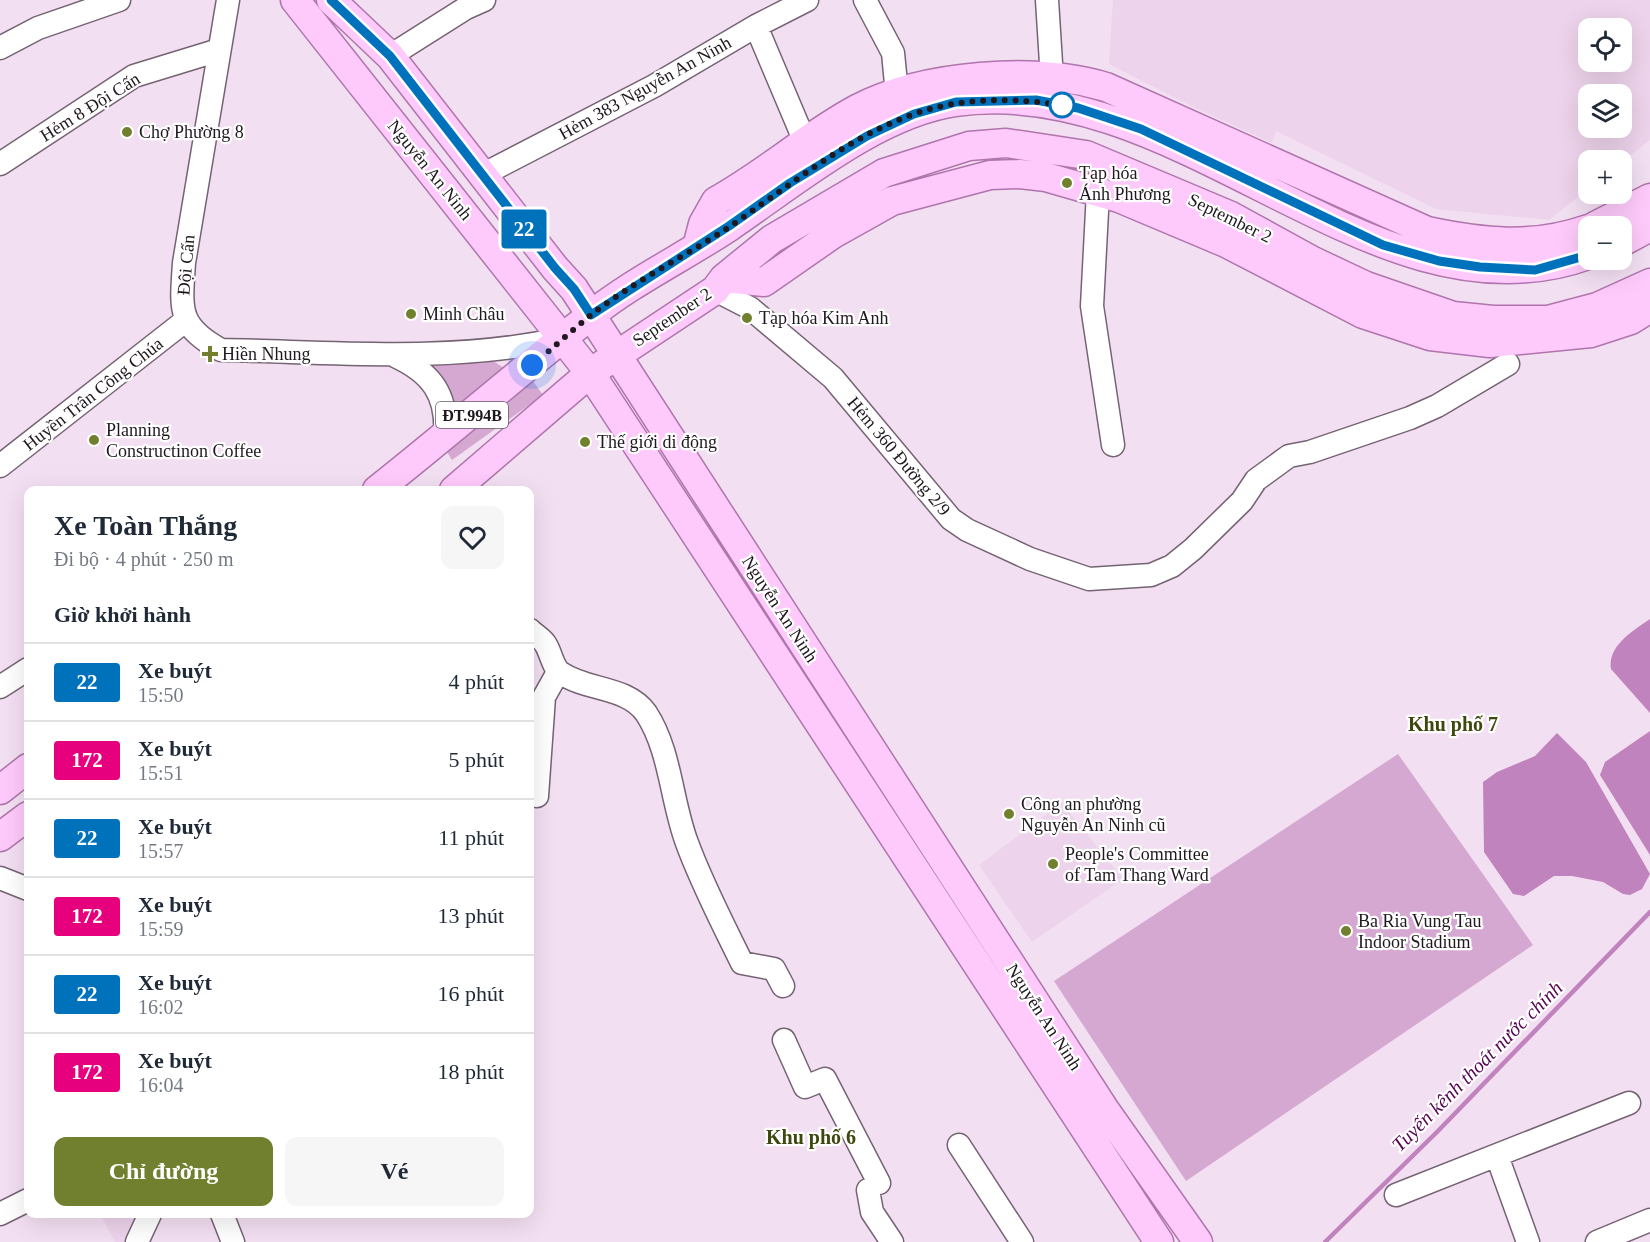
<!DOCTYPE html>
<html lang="vi">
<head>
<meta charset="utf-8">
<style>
	:root { --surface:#fff; --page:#f6f6f7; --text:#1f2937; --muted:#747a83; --line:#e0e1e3; --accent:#71802e }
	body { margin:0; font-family:Georgia,serif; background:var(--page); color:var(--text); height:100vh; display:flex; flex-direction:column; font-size:22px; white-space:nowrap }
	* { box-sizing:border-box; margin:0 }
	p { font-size:20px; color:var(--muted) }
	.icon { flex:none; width:33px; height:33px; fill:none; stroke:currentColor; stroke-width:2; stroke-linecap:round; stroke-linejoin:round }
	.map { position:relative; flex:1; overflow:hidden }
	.panel { position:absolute; left:24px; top:486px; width:510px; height:732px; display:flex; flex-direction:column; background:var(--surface); border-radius:12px; box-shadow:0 6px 24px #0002 }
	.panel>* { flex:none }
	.badge { padding:0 12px; border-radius:4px; font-size:21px; line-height:39px }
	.fabs { position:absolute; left:1578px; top:18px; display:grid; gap:12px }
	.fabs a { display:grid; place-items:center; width:54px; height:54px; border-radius:12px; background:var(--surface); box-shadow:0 6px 24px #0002; font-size:30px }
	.you { position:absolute; width:30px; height:30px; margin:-15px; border:4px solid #fff; border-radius:50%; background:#1a73e8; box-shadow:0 0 0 9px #1a73e833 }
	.map>.badge { position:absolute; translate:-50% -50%; box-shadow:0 0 0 3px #fff }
	h2 { padding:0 30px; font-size:22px; line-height:54px }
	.round { display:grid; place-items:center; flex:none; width:63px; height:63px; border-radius:12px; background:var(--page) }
	.summary { display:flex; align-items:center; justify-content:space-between; height:102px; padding:0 30px }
	h1 { font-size:28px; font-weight:800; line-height:45px }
	.primary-button { display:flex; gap:12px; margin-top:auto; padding:12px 30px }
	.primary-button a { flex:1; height:69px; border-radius:12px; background:var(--accent); color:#fff; font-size:24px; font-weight:800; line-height:69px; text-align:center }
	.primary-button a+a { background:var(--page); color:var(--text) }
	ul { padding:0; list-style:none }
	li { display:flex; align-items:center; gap:18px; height:78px; padding:0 30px; border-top:2px solid var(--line) }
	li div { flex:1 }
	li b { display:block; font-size:22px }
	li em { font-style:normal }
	li .badge { min-width:66px; font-weight:700; text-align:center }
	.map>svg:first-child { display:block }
	.built { fill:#edd3eb; fill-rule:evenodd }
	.green { fill:#d5a8d2 }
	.water { fill:#c183bd }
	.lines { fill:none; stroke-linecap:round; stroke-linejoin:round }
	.stream { stroke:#c183bd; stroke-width:4.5 }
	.minor-casing { stroke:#756373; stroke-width:25 }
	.major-casing { stroke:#af75ac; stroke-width:31 }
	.minor { stroke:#fff; stroke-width:22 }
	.major { stroke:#fecafb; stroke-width:28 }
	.line-casing { stroke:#fff; stroke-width:14 }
	.line { stroke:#0072bc; stroke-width:9 }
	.walk { stroke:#1f181e; stroke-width:6; stroke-dasharray:0 10.8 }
	.stop-dot { fill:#fff; stroke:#0072bc; stroke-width:3 }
	.poi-dot { fill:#71802e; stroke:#fff; stroke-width:2 }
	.labels { text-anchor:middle; stroke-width:4.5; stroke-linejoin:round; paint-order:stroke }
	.shield { fill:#fff; stroke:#625d62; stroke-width:1.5 }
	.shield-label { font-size:16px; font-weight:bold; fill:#1f181e }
	.street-label { font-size:18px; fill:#1f181e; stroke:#fff }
	.poi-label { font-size:18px; fill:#1f181e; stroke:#fff; text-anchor:start }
	.neighbourhood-label { font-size:20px; font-weight:bold; fill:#3e470d; stroke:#fff }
	.water-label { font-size:20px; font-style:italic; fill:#560655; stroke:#fff }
</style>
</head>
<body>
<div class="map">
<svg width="1650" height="1242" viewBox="0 0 1650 1242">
	<rect width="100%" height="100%" fill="#f3dff2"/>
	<path class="built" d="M1113,0H1650V140L1622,162L1588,160V189L1549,220L1436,209L1276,131L1272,143L1193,107L1109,64ZM1588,28H1622V62H1588ZM1588,94H1622V128H1588Z
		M1062,803L1123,879L1032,942L979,865Z
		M100,1214H143L129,1242H115Z"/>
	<path class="green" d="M490,359L504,368L453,413L419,360Z
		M530,377L543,395L452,460L447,452L487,420Z
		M1398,754L1533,945L1186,1181L1054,981Z"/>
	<path class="water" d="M1650,619V713L1611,669C1607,646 1634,630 1650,619Z
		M1650,731V855L1600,775L1605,762Z
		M1557,733L1586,762L1650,874L1642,889L1630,895L1623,894L1603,882L1572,876H1554L1524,896L1513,894L1484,852L1483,782L1497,772L1535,756Z"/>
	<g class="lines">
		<path class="stream" d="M1325,1242L1438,1131L1650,912"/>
		<g class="minor-casing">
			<path id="minor" d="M228,0L184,263C181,309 177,326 221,350C334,352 448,363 560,339
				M865,0L893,53L897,94
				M1047,0L1052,79
				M756,26L805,142
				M0,48L38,28L119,0
				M390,56L466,8L484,0
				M0,164L134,76L219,50
				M482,175L654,86L756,26L807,0
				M1098,192L1092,306L1113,445
				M715,290L750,308L833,378L951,519L967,530L1030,559L1089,579L1151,575L1172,566L1193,549L1242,501L1256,480L1289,456L1310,452L1410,418L1437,406L1508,364
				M395,356C432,373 448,395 445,437
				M0,466L185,321
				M530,630C535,635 543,639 546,645C551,653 553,668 561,673C587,691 627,686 646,713C671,751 671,801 687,843C702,884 723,924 742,963L774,969L783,986
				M0,687L28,669
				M537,796L544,697L558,672
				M0,878L28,889
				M784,1040L805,1087L825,1079L879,1183
				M959,1145L1022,1242
				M1497,1156L1528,1242
				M868,1190L872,1212L892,1242
				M1396,1195L1629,1103
				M0,1214L28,1200
				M222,1214L233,1242
				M137,1242L150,1214
				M1597,1242L1650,1220"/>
		</g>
		<g class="major-casing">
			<path id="major" d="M295,0L590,373L1159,1242
				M331,0L390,56L555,268L574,289L1105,1110L1198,1242
				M1595,226L1650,198
				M1622,242L1650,227
				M697,247L703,224L716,201C765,174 807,136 857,109C924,74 1035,66 1106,87L1427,231C1483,243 1534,248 1588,229
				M724,278L764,282L833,234L892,201L990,175L1020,174L1046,177L1119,198L1226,243L1363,314L1430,336L1490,343L1591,333L1631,320L1650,308
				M377,490C449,433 518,373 590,316C632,282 684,257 729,227C794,183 877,113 956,102C1182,70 1377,332 1588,255
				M454,490L590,373L715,290L724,278L772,239L884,173L969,146L1006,143L1086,155L1231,216L1313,261L1366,286L1453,316L1493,320H1548L1597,307L1650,283
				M0,790L28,768
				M0,837L28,816"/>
		</g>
		<use href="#minor" class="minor"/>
		<use href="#major" class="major"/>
	</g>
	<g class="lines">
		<g class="line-casing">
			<path id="line" d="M331,0L390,56L555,268L574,289L591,315L729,226L790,183L867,136L914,114L956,102L1036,100L1078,108L1141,129L1383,245L1439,261L1480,267L1535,270L1588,255"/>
		</g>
		<use href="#line" class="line"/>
		<path class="walk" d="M532,365C552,349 571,331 591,315C633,282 684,257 729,227C788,187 846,138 914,114C961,97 1014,98 1062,105"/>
	</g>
	<circle class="stop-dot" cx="1062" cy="105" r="12"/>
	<g class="poi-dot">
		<circle cx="127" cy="132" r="6"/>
		<circle cx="1067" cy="183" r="6"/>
		<circle cx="411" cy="314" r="6"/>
		<circle cx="747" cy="318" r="6"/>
		<path d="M207 345h6v6h6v6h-6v6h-6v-6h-6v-6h6z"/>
		<circle cx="94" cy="440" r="6"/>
		<circle cx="585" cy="442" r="6"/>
		<circle cx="1009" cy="814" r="6"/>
		<circle cx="1053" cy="864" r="6"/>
		<circle cx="1346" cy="931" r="6"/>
	</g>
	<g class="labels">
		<rect class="shield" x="436" y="402" width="72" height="26" rx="4.5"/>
		<g class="shield-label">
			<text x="472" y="421">ĐT.994B</text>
		</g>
		<g class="street-label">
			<text transform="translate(645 88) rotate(-29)" y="6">Hẻm 383 Nguyễn An Ninh</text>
			<text transform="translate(90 107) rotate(-32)" y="6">Hẻm 8 Đội Cấn</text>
			<text transform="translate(430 170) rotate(51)" y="6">Nguyễn An Ninh</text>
			<text transform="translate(1230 218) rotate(26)" y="6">September 2</text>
			<text transform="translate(186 265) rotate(-85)" y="6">Đội Cấn</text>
			<text transform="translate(672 317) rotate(-34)" y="6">September 2</text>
			<text transform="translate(93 394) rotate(-38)" y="6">Huyền Trân Công Chúa</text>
			<text transform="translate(899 456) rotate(50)" y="6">Hẻm 360 Đường 2/9</text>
			<text transform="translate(780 609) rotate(57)" y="6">Nguyễn An Ninh</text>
			<text transform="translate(1044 1017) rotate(57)" y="6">Nguyễn An Ninh</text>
		</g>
		<g class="poi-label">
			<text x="139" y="138">Chợ Phường 8</text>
			<text x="1079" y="179">Tạp hóa<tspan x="1079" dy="21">Ánh Phương</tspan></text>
			<text x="423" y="320">Minh Châu</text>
			<text x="759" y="324">Tạp hóa Kim Anh</text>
			<text x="222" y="360">Hiền Nhung</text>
			<text x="106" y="436">Planning<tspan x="106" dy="21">Constructinon Coffee</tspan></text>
			<text x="597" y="448">Thế giới di động</text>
			<text x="1021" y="810">Công an phường<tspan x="1021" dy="21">Nguyễn An Ninh cũ</tspan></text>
			<text x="1065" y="860">People's Committee<tspan x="1065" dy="21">of Tam Thang Ward</tspan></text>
			<text x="1358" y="927">Ba Ria Vung Tau<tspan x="1358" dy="21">Indoor Stadium</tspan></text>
		</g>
		<g class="neighbourhood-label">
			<text x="1453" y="731">Khu phố 7</text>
			<text x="811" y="1144">Khu phố 6</text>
		</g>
		<g class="water-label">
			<text transform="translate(1477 1066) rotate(-45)" y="7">Tuyến kênh thoát nước chính</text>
		</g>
	</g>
</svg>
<div class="fabs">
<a><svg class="icon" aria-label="locate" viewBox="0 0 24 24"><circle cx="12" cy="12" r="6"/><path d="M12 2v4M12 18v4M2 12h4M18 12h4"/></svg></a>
<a><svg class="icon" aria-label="layers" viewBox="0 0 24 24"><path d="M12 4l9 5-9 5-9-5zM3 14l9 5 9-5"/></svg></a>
<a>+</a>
<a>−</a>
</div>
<div class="you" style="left:532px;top:365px"></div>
<b class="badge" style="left:524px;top:229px;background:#0072bc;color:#fff">22</b>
<section class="panel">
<div class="summary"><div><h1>Xe Toàn Thắng</h1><p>Đi bộ · 4 phút · 250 m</p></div><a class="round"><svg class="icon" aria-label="heart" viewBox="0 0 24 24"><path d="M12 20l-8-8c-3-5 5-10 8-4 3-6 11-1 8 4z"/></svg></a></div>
<h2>Giờ khởi hành</h2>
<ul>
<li><span class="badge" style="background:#0072bc;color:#fff">22</span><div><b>Xe buýt</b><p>15:50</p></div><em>4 phút</em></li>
<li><span class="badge" style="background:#e6007e;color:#fff">172</span><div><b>Xe buýt</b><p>15:51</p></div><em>5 phút</em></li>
<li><span class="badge" style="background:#0072bc;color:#fff">22</span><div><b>Xe buýt</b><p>15:57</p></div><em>11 phút</em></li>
<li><span class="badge" style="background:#e6007e;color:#fff">172</span><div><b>Xe buýt</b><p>15:59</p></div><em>13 phút</em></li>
<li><span class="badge" style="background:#0072bc;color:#fff">22</span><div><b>Xe buýt</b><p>16:02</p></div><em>16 phút</em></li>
<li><span class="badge" style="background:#e6007e;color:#fff">172</span><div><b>Xe buýt</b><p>16:04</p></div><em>18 phút</em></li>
</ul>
<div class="primary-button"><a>Chỉ đường</a><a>Vé</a></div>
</section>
</div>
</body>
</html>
